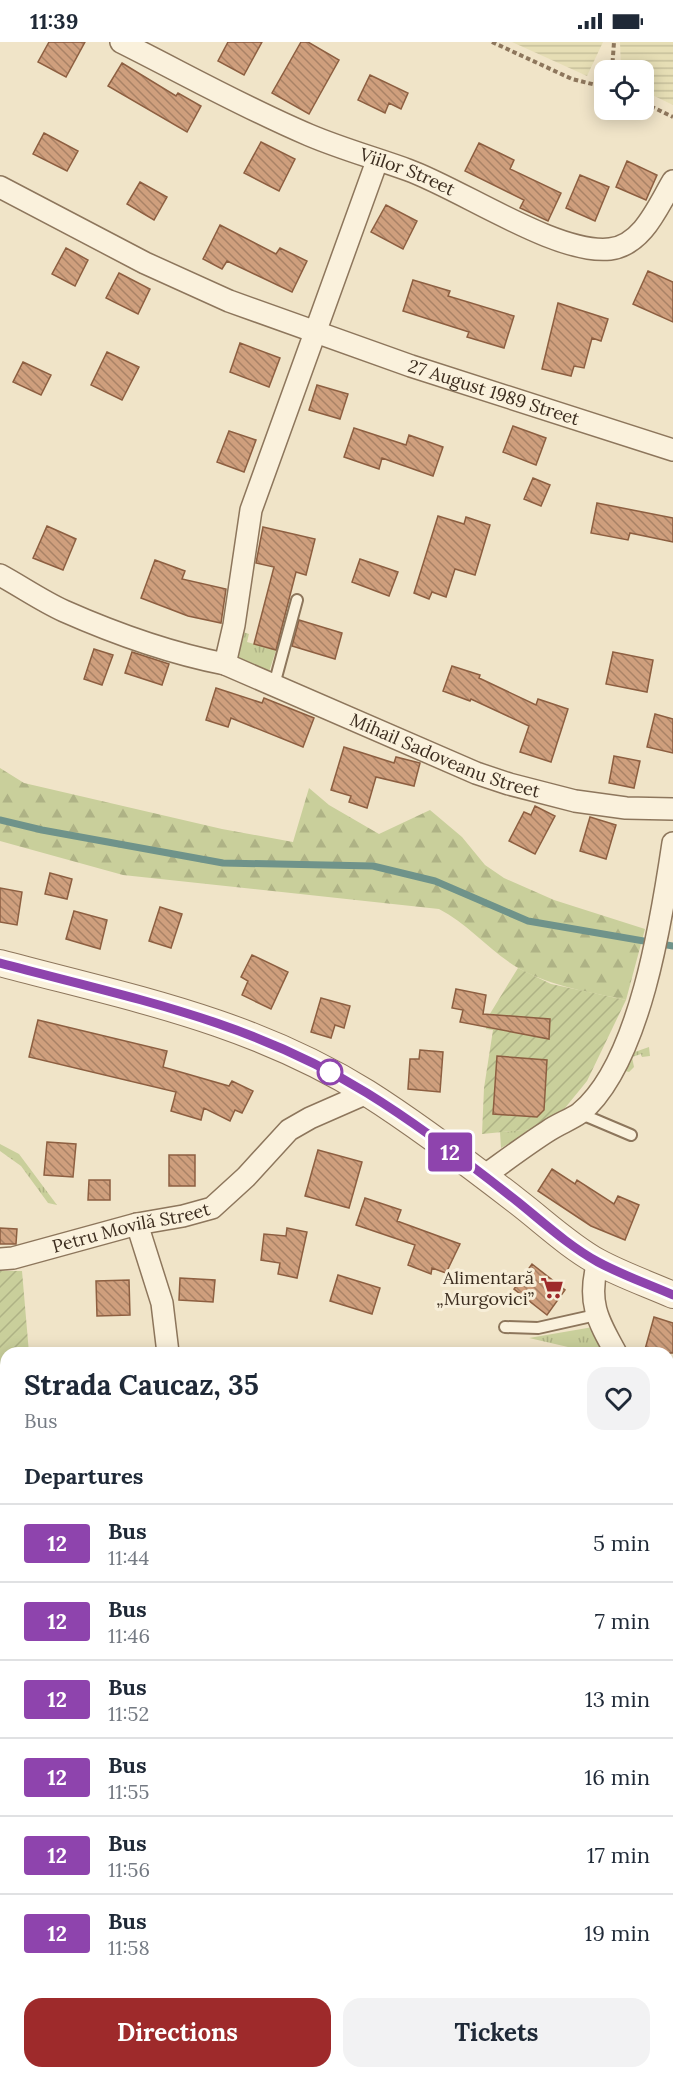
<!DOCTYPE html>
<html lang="en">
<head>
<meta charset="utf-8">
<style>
	:root { --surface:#fff; --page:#f2f2f3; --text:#1f2937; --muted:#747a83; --line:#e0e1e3; --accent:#9e2a2b }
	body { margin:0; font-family:Lora,serif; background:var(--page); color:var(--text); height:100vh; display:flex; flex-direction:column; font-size:22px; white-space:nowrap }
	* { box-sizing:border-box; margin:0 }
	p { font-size:20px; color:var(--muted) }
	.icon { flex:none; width:33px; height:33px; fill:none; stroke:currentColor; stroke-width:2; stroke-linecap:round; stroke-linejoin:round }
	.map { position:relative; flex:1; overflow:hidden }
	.panel { position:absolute; left:0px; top:1305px; width:674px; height:732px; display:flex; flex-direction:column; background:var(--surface); border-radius:18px 18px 0 0; box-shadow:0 3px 15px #0003 }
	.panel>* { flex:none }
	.badge { padding:0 12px; border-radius:4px; font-size:21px; line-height:39px }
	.tools { position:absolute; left:594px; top:18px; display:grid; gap:12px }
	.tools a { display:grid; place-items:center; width:60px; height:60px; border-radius:12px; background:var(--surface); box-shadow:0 3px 15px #0003; font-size:30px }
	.map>.badge { position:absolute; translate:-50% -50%; box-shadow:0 0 0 3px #fff }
	h2 { padding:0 24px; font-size:22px; line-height:54px }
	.round { display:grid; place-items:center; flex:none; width:63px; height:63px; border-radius:18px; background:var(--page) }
	.summary { display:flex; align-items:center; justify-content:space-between; height:102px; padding:0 24px }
	h1 { font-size:28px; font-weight:800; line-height:45px }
	.primary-button { display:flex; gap:12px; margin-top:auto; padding:12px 24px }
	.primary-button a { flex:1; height:69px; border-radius:18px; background:var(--accent); color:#fff; font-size:24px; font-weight:800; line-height:69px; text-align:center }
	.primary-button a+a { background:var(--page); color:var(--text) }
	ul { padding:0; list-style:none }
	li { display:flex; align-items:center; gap:18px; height:78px; padding:0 24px; border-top:2px solid var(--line) }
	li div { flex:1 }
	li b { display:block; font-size:22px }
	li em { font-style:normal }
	li .badge { min-width:66px; font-weight:700; text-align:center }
	.status { display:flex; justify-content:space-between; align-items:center; height:42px; padding:0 30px; background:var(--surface); direction:ltr }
	.status svg { height:16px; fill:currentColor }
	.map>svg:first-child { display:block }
	.farmland { fill:url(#farmland-rules) }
	.grass { fill:url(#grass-tufts) }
	.forest { fill:url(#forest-firs) }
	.garden { fill:url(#garden-furrows) }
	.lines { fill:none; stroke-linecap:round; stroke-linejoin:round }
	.stream { stroke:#6f938a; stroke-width:7 }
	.building { fill:url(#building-back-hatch); stroke:#8d5f41; stroke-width:1.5 }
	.service-casing { stroke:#8d765c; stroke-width:14 }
	.minor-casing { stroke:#8d765c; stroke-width:24 }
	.tertiary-casing { stroke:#8d765c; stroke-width:28 }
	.path { stroke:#8d765c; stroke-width:4; stroke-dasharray:4.5 3; stroke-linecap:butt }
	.service { stroke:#faf1dc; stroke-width:10 }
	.minor { stroke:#faf1dc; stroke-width:21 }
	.tertiary { stroke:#faf1dc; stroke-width:26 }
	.line-casing { stroke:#fff; stroke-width:14 }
	.line { stroke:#8e44ad; stroke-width:9 }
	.stop-dot { fill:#fff; stroke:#8e44ad; stroke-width:3 }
	.labels { text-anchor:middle; stroke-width:6; stroke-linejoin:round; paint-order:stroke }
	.street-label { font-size:18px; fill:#3d2e20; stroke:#f7eed8 }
	.poi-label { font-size:18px; fill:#3d2e20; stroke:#f7eed8; text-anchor:end }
</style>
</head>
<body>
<div class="status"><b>11:39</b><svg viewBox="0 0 49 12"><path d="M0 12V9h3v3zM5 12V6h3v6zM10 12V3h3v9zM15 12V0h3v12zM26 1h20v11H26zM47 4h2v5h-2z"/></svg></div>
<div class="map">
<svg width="673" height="2037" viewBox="0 0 673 2037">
	<defs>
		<pattern id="farmland-rules" width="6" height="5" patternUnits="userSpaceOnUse" patternTransform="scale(1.5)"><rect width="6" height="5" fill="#e6deb5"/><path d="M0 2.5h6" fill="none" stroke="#c6bf9b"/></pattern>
		<pattern id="grass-tufts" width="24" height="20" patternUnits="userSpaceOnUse" patternTransform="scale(1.5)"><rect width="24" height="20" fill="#c9cf9b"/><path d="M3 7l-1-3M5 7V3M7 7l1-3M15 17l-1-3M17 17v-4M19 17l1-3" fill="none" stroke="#aeb285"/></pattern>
		<pattern id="forest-firs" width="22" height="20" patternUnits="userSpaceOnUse" patternTransform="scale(1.5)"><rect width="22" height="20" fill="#c9cf9b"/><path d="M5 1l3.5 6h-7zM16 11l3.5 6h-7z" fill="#aeb285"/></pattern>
		<pattern id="garden-furrows" width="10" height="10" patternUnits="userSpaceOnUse" patternTransform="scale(1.5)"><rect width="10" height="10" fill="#c9cf9b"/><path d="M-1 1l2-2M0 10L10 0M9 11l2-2" fill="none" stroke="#aeb285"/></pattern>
		<pattern id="building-back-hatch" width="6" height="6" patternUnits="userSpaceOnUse" patternTransform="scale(1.5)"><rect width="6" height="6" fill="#cf9f7d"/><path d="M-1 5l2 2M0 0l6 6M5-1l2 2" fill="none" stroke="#a98266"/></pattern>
	</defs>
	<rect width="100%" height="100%" fill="#f0e4c8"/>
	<path class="farmland" d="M512,0H603L587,34Z
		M620,0H673V63L644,49V28H621Z"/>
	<path class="grass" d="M240,589L249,592L247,600L276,608L269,630L233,617Z
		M649,1005L650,1014L642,1015L641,1012L632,1015L634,1025L629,1030L621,1028L629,1012Z
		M535,1087L501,1106L500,1090Z
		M0,1102L19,1112L57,1163L48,1161L21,1124L0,1109Z
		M593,1285L607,1311H594L529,1296Z
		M0,1915L6,1921V2031H39V2037H0Z"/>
	<path class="forest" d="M0,726L24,741L222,787L293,800L309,746L329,763L379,792L430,768L462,795L485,823L504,836L554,858L645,887L626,958C590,950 553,945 520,927C491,911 469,882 439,867L123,833L0,799Z
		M0,1883H6V1921L0,1915Z
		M39,2031H242L244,2032L243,2037H39Z"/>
	<path class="garden" d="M518,926L551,942L626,958L587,1039L565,1066L535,1087L482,1092L484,1046L493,988L486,987L488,975Z
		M0,1229H22L29,1311H6V1510L0,1537Z"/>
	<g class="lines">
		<path class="stream" d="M0,778L42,788L223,821L373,824L435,839L528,879L673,904
			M0,1964L6,1967
			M87,2031L89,2037"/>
	</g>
	<path class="building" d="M49,0H85L66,35L38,20Z
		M228,0H262L244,33L218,19Z
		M301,0H308L339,18L309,72L272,51Z
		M122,21L176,54L178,51L201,64L187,90L108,44Z
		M370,33L408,51L401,67L389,61L385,71L358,58Z
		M44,91L78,109L67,129L33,112Z
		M261,100L295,117L279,149L244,131Z
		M479,101L514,118L510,127L561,151L548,179L520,166L524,158L465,129Z
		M627,119L657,133L646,158L616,145Z
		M580,133L609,145L595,179L566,166Z
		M140,140L167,155L154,178L127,162Z
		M386,163L417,179L403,207L371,190Z
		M220,183L276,212L280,206L307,219L292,250L227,219L222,227L203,217Z
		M66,206L88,218L75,244L52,232Z
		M648,229L673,240V280L633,262Z
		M119,231L150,247L138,272L106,256Z
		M413,238L450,249L448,254L514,274L504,306L467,295L469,290L403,269Z
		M558,261L608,277L601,299L592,296L584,326L574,324L571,334L542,327Z
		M240,301L280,316L269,345L230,330Z
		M107,310L139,325L122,358L91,343Z
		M23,320L51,333L41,353L13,340Z
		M317,343L348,352L340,377L309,368Z
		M513,384L546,396L536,423L503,410Z
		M354,386L406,403L409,393L443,405L433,434L382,416L379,427L344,415Z
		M229,389L256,398L244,430L217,420Z
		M533,436L550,443L541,464L524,457Z
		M597,461L673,476V500L630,491L628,498L591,491Z
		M438,474L464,482L466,475L490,483L475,533L455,527L446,555L432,550L429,557L414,551Z
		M47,484L76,497L63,528L33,516Z
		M263,485L315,497L306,533L296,530L276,608L254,602L274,525L256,521Z
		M360,517L398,530L389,554L352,540Z
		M155,518L185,529L182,537L226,547L221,581L188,574L141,556Z
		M299,578L342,591L335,617L292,604Z
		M94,607L113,613L102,643L84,637Z
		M132,610L169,622L162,643L125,631Z
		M613,610L653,618L647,650L606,642Z
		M452,624L480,633L479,636L536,663L538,657L568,667L551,720L520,710L529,684L471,657L470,659L443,649Z
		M216,646L262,661L264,656L314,676L303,705L231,676L228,685L206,678Z
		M655,672L673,677V711L647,705Z
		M344,705L394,721L396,715L420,721L414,744L376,735L367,766L349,760L351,754L331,748Z
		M614,714L640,719L634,746L609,741Z
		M535,764L555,774L535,812L509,799L524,770L531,773Z
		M590,775L616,783L606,817L580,809Z
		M50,831L72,837L67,857L45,852Z
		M0,846L22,850L17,883L0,880Z
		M160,865L182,872L171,906L149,899Z
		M74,869L107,878L100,907L66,897Z
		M252,913L288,930L271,967L242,953L248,939L241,935Z
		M456,947L486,953L483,972L550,977L549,997L460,980L463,968L452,966Z
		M321,956L350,964L344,986L335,983L331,996L311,990Z
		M38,978L167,1009L163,1025L229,1044L232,1039L253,1049L242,1071L235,1068L230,1079L204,1066L201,1078L171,1069L176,1050L29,1015Z
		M420,1008L443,1010L440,1050L408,1047L410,1017H419Z
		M497,1014L547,1018L544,1068L537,1075L493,1072Z
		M47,1100L76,1102L73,1135L44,1133Z
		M318,1108L362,1120L349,1166L305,1154Z
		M169,1113H195V1144H169Z
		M552,1127L575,1142L577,1138L614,1162L618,1154L639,1163L625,1198L591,1184L538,1149Z
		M89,1138H110V1158H88Z
		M365,1156L401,1168L397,1179L460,1202L446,1231L432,1226L431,1232L408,1223L415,1203L356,1183Z
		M0,1186L17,1187L16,1202H0Z
		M287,1186L307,1190L297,1236L278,1232L280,1221L261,1218L264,1192L286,1194Z
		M532,1222L565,1248L547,1273L514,1247Z
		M338,1233L380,1246L372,1272L330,1259Z
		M180,1236L215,1238L213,1260L179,1258Z
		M129,1238L130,1273L97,1274L96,1239Z
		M654,1275L673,1281V1311H644Z"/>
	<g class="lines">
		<g class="service-casing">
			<path id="service" d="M274,643L297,558
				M579,1071L631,1093
				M505,1285L538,1286L596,1273"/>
		</g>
		<g class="minor-casing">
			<g id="minor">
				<path id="s1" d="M121,0C183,31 245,66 309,93C342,107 375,116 408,128C461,147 557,213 610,207C643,203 658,164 673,139"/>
				<path id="s2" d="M0,145L145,221L229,259L411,324L673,408"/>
				<path id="s3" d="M0,533C22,545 42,559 64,569C116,592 169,611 225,622L476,731L509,742L575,759L626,766L673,767"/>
				<path d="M225,622L234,583L251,468L377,119"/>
				<path d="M484,1134C505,1119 526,1103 548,1089C558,1082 570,1078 580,1071C640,1022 662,875 673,801"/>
				<path d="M137,1182L162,1261L168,1311"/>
				<path id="s4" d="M0,1217L13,1216L137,1182L183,1174L212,1166L246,1135L289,1088L310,1076L367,1051"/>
				<path d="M598,1220C587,1259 597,1277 616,1311"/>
				<path d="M668,1383L673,1388"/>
				<path d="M434,2037L435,2031"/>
			</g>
		</g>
		<g class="tertiary-casing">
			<path id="tertiary" d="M0,921C131,956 249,978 367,1051C419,1084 469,1122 518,1160C544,1180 569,1204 598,1220C622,1233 648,1242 673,1253"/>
		</g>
		<path class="path" d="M492,0L572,37L604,45
			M612,28L614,0
			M644,61L673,75"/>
		<use href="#service" class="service"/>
		<use href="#minor" class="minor"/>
		<use href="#tertiary" class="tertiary"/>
	</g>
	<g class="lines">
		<g class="line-casing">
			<path id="line" d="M0,921C131,956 249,978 367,1051C419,1083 470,1122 518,1160C544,1181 569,1204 598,1220C622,1233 648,1242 673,1253"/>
		</g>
		<use href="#line" class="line"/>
	</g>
	<defs>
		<g id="supermarket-bare" transform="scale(1.8)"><path d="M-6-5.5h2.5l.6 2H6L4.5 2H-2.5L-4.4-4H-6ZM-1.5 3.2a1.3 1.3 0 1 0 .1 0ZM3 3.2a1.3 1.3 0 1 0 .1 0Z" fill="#9e2a2b" stroke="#f7eed8" stroke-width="2.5" paint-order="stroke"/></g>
	</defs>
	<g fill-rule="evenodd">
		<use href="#supermarket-bare" x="552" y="1246"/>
	</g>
	<circle class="stop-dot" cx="330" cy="1030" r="12"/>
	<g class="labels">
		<g class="street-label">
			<text dy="6" stroke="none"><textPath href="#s1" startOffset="315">Viilor Street</textPath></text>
			<text dy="6" stroke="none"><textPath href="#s2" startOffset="536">27 August 1989 Street</textPath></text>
			<text dy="6" stroke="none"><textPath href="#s3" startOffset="482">Mihail Sadoveanu Street</textPath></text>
			<text dy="6" stroke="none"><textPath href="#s4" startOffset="135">Petru Movilă Street</textPath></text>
		</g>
		<g class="poi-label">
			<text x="534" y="1242">Alimentară<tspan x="534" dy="21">„Murgovici”</tspan></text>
		</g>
	</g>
</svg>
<div class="tools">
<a><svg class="icon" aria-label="locate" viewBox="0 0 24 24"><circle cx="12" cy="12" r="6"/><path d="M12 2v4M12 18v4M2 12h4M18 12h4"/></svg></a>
</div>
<b class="badge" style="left:450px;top:1110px;background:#8e44ad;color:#fff">12</b>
<section class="panel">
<div class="summary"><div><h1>Strada Caucaz, 35</h1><p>Bus</p></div><a class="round"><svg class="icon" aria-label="heart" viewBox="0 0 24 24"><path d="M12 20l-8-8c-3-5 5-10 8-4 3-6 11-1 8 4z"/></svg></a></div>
<h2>Departures</h2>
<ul>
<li><span class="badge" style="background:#8e44ad;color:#fff">12</span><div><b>Bus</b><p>11:44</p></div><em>5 min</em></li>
<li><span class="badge" style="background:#8e44ad;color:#fff">12</span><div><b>Bus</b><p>11:46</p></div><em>7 min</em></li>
<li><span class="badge" style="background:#8e44ad;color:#fff">12</span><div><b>Bus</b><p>11:52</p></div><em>13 min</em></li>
<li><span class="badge" style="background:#8e44ad;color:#fff">12</span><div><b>Bus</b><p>11:55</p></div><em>16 min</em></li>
<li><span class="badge" style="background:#8e44ad;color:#fff">12</span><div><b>Bus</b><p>11:56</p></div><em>17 min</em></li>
<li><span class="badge" style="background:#8e44ad;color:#fff">12</span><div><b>Bus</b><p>11:58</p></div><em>19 min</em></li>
</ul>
<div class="primary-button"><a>Directions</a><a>Tickets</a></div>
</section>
</div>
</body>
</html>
